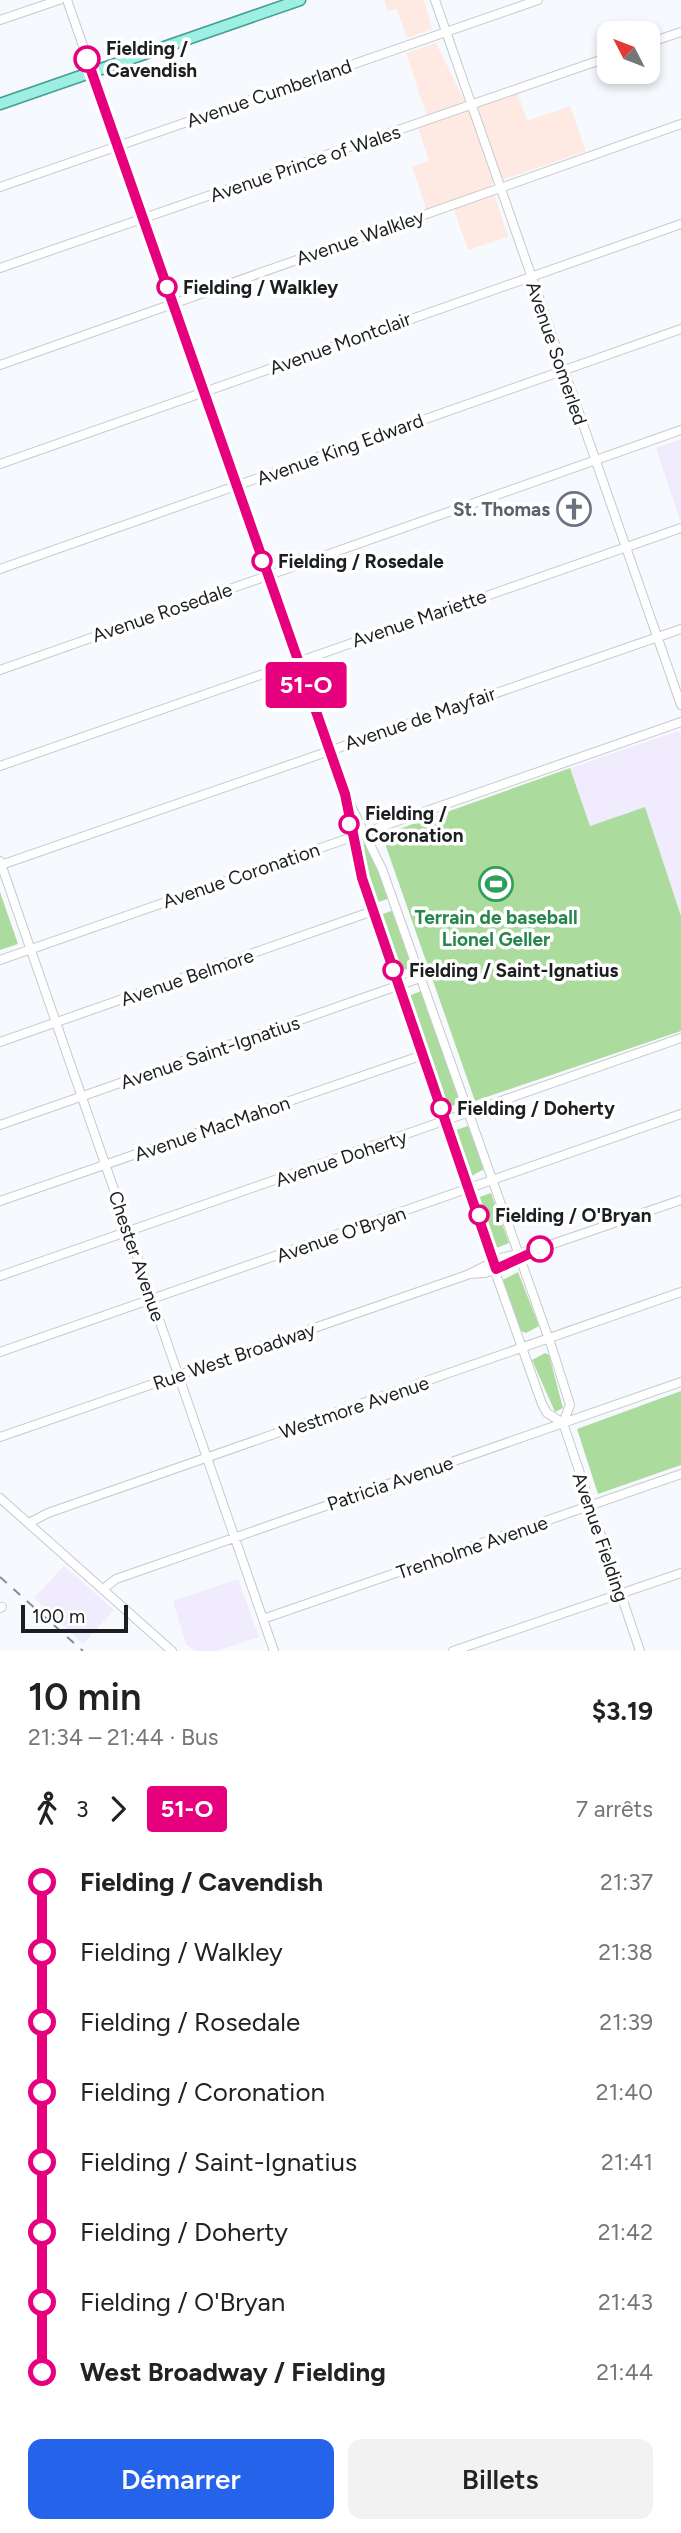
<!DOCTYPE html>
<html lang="fr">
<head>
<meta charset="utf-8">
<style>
	:root { --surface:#fff; --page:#f2f2f2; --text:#222; --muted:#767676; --accent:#2563eb }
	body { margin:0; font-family:Figtree,sans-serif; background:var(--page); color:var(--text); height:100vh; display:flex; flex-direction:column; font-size:26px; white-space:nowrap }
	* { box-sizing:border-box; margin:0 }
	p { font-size:23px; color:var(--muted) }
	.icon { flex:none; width:38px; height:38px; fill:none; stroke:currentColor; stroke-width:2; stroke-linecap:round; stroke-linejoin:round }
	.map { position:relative; height:1651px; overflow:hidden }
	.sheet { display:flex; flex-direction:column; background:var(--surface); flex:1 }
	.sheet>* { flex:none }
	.badge { padding:0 14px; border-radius:5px; font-size:24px; line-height:46px }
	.needle { width:46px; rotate:312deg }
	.buttons { position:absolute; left:597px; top:21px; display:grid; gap:14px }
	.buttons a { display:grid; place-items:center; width:63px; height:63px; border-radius:14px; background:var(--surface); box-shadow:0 4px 10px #0003; font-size:35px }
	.scale { position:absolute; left:21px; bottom:18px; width:107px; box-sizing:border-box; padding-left:7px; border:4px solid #1c1e1f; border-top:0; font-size:19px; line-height:24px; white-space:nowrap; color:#1c1e1f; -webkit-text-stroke:5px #fff; paint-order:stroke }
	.map>.badge { position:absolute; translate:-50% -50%; box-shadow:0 0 0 4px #fff }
	.legs { display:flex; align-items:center; gap:10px; height:77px; padding:0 28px; font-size:23px }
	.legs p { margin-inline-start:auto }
	.overview { display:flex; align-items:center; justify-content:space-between; height:119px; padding:0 28px }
	h1 { font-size:38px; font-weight:600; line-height:52px }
	.action { display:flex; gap:14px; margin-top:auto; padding:14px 28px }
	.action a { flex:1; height:80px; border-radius:14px; background:var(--accent); color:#fff; font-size:28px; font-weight:600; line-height:80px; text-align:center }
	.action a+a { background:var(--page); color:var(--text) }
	ul { padding:0 28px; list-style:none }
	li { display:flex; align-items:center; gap:24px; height:70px; font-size:26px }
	li i { display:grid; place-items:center; width:10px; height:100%; margin:0 9px; background:currentColor }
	li i::after { content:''; width:18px; height:18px; margin:-9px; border:5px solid; border-radius:50%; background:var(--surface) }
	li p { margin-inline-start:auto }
	li:first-child i { background:linear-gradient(#0000 50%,currentColor 0) }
	li:last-child i { background:linear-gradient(currentColor 50%,#0000 0) }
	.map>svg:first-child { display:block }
	.commercial { fill:#feeae3 }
	.education { fill:#f1ecfd }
	.green { fill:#abdc9d }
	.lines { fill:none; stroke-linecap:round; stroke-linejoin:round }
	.minor-casing { stroke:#c6cacd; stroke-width:10 }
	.major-casing { stroke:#469f93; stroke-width:13 }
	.minor { stroke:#fff; stroke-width:8 }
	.major { stroke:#9defe4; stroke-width:10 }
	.rail { stroke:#8a8d8f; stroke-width:2; stroke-dasharray:9 9; stroke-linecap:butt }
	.line-1-casing { stroke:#fff; stroke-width:16 }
	.line-1 { stroke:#e6007e; stroke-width:10 }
	.stop-1-dot { fill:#fff; stroke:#e6007e; stroke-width:3.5 }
	.labels { text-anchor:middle; stroke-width:7; stroke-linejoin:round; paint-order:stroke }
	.stop-label { font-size:19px; font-weight:bold; fill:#1c1e1f; stroke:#fff; text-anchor:start }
	.street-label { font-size:19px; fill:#1c1e1f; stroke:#fff }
	.worship-label { font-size:19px; font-weight:bold; fill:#5b616d; stroke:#fff; text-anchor:end }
	.leisure-label { font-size:19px; font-weight:bold; fill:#27864d; stroke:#fff }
</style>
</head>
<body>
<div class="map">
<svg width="681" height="1651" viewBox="0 0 681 1651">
	<rect width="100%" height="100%" fill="#f6f9fd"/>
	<path class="commercial" d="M384,0H424L432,29L407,38L397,9L388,11Z
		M436,43L468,108L517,91L527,121L570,106L586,151L491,184L508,237L468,250L451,201L426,209L412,167L429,161L417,124L428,120L406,53Z"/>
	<path class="education" d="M681,439V520H680L656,448Z
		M678,731L681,735V916L645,807L590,826L570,768Z
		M64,1566L114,1610L83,1644L34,1598Z
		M238,1579L259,1637L217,1651H195L186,1644L173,1601Z"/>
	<path class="green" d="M570,768L590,826L645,807L681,916V1031L475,1101L382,835Z
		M366,843L390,898L373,904L358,846Z
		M0,892L18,944L0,950Z
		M394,910L413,967L398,972L377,916Z
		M421,991L461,1102L445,1109L406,997Z
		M468,1126L484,1169L470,1177L453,1131Z
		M491,1193L509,1243L494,1249L477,1202V1198Z
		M518,1272L539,1326L526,1333L521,1331L503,1280Z
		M545,1353L549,1355L563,1408L555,1412L532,1360Z
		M681,1391V1465L598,1494L577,1429Z"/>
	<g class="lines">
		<g class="minor-casing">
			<path id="minor" d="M67,0L345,794L382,869L552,1348L570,1405L563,1423
				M435,0L681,705
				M0,20L59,0
				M648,43L681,32
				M0,187L538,0
				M0,268L609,57
				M0,365L681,124
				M0,464L681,224
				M0,569L681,329
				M0,670L681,430
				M0,766L681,528
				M346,800L362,878L491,1252L497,1277L542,1404L547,1413L563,1423L640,1651
				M0,861L274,1651
				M1,865L681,629
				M0,960L681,722
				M0,1042L373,911
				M0,1125L420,978
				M0,1201L423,1055
				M470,1274L485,1273L524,1258
				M0,1276L681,1038
				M0,1352L681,1114
				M0,1437L467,1275L501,1258L541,1248L681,1200
				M0,1498L172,1651
				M29,1523L48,1513L681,1292
				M103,1589L116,1579L681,1382
				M0,1608L2,1607
				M263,1619L681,1474
				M453,1651L681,1573"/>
		</g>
		<g class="major-casing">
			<path id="major" d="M0,104L300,0"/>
		</g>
		<use href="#minor" class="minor"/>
		<use href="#major" class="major"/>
		<path class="rail" d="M0,1577L83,1651"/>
	</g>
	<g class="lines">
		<g class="line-1-casing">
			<path id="line-1" d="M87,59L345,794L362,878L496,1269L540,1249"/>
		</g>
		<use href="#line-1" class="line-1"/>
	</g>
	<defs>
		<g id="church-ring" transform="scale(1.75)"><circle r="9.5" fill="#fff" stroke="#6b7280" stroke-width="1.5"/><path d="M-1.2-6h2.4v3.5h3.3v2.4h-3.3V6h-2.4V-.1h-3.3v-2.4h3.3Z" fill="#6b7280"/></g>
		<g id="stadium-ring" transform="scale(1.75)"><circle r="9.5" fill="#fff" stroke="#2e9e5b" stroke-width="1.5"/><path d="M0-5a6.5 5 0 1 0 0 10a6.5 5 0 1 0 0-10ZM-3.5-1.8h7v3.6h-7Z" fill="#2e9e5b"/></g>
	</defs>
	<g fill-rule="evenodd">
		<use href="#church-ring" x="574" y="509"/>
		<use href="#stadium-ring" x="496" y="884"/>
	</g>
	<g class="stop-1-dot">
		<circle cx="87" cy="59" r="12"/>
		<circle cx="167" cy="287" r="9"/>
		<circle cx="262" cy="561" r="9"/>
		<circle cx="349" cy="824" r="9"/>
		<circle cx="393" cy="970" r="9"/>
		<circle cx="441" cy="1108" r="9"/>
		<circle cx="479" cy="1215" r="9"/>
		<circle cx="540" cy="1249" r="12"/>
	</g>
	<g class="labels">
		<g class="stop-label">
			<text x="106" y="55">Fielding /<tspan x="106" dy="22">Cavendish</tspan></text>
			<text x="183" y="294">Fielding / Walkley</text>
			<text x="278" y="568">Fielding / Rosedale</text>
			<text x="365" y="820">Fielding /<tspan x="365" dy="22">Coronation</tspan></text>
			<text x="409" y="977">Fielding / Saint-Ignatius</text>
			<text x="457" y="1115">Fielding / Doherty</text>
			<text x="495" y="1222">Fielding / O'Bryan</text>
		</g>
		<g class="street-label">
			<text transform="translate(269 93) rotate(-19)" y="7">Avenue Cumberland</text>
			<text transform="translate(305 163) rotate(-19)" y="7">Avenue Prince of Wales</text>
			<text transform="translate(360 237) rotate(-19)" y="7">Avenue Walkley</text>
			<text transform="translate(340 343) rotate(-20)" y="7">Avenue Montclair</text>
			<text transform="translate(557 353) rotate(71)" y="7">Avenue Somerled</text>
			<text transform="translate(340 449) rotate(-20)" y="7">Avenue King Edward</text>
			<text transform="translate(162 612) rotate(-19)" y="7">Avenue Rosedale</text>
			<text transform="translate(419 618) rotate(-19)" y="7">Avenue Mariette</text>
			<text transform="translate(420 718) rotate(-19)" y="7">Avenue de Mayfair</text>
			<text transform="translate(241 875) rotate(-19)" y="7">Avenue Coronation</text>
			<text transform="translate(187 977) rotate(-19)" y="7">Avenue Belmore</text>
			<text transform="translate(210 1052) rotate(-19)" y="7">Avenue Saint-Ignatius</text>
			<text transform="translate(212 1128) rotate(-19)" y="7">Avenue MacMahon</text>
			<text transform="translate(341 1158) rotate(-19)" y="7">Avenue Doherty</text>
			<text transform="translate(341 1234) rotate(-19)" y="7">Avenue O'Bryan</text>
			<text transform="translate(137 1256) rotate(71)" y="7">Chester Avenue</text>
			<text transform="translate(234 1356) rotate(-19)" y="7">Rue West Broadway</text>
			<text transform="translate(354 1407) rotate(-19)" y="7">Westmore Avenue</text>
			<text transform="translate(390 1483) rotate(-19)" y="7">Patricia Avenue</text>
			<text transform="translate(601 1537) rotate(71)" y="7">Avenue Fielding</text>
			<text transform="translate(472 1547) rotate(-19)" y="7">Trenholme Avenue</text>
		</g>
		<g class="worship-label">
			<text x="550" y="516">St. Thomas</text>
		</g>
		<g class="leisure-label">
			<text x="496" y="924">Terrain de baseball<tspan x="496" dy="22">Lionel Geller</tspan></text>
		</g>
	</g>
</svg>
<div class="buttons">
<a><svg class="needle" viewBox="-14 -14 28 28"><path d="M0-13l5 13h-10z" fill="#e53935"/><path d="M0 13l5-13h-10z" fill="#767676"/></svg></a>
</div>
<div class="scale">100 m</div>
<b class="badge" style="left:306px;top:685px;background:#e6007e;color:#fff">51-O</b>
</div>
<section class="sheet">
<div class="overview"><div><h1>10 min</h1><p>21:34 – 21:44 · Bus</p></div><b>$3.19</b></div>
<div class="legs"><svg class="icon" aria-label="walk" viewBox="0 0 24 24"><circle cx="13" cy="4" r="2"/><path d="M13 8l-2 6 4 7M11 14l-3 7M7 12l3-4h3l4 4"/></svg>3<svg class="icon" aria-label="forward" viewBox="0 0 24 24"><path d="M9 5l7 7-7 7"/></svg><b class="badge" style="background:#e6007e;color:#fff">51-O</b><p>7 arrêts</p></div>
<ul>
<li><i style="color:#e6007e"></i><b>Fielding / Cavendish</b><p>21:37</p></li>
<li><i style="color:#e6007e"></i><span>Fielding / Walkley</span><p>21:38</p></li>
<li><i style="color:#e6007e"></i><span>Fielding / Rosedale</span><p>21:39</p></li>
<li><i style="color:#e6007e"></i><span>Fielding / Coronation</span><p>21:40</p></li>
<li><i style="color:#e6007e"></i><span>Fielding / Saint-Ignatius</span><p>21:41</p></li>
<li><i style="color:#e6007e"></i><span>Fielding / Doherty</span><p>21:42</p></li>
<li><i style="color:#e6007e"></i><span>Fielding / O'Bryan</span><p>21:43</p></li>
<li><i style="color:#e6007e"></i><b>West Broadway / Fielding</b><p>21:44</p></li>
</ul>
<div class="action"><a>Démarrer</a><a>Billets</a></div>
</section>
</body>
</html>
